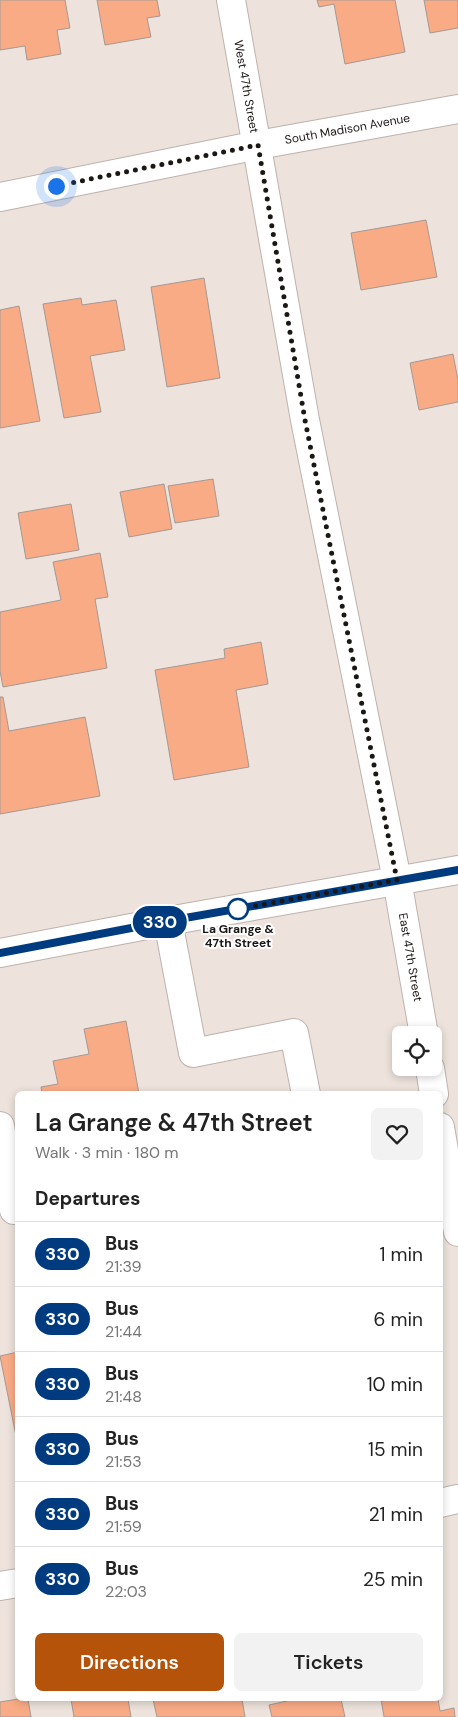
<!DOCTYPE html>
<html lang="en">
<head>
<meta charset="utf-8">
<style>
	:root { --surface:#fff; --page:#f2f2f2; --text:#222; --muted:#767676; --line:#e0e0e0; --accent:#b45309 }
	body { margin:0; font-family:"DM Sans",sans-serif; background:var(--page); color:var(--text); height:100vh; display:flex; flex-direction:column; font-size:19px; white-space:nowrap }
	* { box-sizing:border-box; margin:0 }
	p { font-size:16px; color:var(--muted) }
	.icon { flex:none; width:28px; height:28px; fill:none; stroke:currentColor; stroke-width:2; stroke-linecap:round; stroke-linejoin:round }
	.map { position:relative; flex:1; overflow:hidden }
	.drawer { position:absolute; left:15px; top:1091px; width:428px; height:610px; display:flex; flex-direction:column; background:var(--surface); border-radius:8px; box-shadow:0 2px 8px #0003 }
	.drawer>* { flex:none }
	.badge { padding:0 10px; border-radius:16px; font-size:18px; line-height:32px }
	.tools { position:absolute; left:392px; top:1026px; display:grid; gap:10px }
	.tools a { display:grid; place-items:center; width:50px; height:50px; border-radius:8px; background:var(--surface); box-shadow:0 2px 8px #0003; font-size:25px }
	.you { position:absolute; width:25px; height:25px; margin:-12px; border:4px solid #fff; border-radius:50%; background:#1a73e8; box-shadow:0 0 0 8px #1a73e833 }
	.map>.badge { position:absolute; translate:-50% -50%; box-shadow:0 0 0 2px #fff }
	h2 { padding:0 20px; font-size:19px; line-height:45px }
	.round { display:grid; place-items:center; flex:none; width:52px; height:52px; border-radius:8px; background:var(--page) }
	.overview { display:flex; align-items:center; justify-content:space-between; height:85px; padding:0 20px }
	h1 { font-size:24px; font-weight:600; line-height:38px }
	.button { display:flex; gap:10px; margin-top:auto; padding:10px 20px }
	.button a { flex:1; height:58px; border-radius:8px; background:var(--accent); color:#fff; font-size:20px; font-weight:600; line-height:58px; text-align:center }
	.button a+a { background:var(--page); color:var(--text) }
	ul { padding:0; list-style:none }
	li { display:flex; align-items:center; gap:15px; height:65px; padding:0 20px; border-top:1px solid var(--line) }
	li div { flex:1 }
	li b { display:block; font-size:19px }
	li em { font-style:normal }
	li .badge { min-width:55px; font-weight:700; text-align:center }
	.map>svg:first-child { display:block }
	.building { fill:#f9ab86; stroke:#a49994 }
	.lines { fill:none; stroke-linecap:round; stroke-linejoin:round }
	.minor-casing { stroke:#bdb2ad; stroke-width:30 }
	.major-casing { stroke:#bdb2ad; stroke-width:30 }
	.minor { stroke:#fff; stroke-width:28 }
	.major { stroke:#fff; stroke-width:28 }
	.line-casing { stroke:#fff; stroke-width:11 }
	.line { stroke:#003b80; stroke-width:8 }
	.walk { stroke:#1b1715; stroke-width:5; stroke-dasharray:0 9 }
	.stop-dot { fill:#fff; stroke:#003b80; stroke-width:2.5 }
	.labels { text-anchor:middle; stroke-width:4; stroke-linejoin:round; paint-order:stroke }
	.street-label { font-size:12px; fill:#1b1715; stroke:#fff }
	.stop-label { font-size:12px; font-weight:bold; fill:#1b1715; stroke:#fff }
</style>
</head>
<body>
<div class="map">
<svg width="458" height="1717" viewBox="0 0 458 1717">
	<rect width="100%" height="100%" fill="#ede2dc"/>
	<path class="building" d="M0,0H65L70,28L57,30L61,54L27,60L25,46L0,50Z
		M97,0H157L160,16L147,18L151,37L105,45Z
		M317,0H395L405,52L345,64L334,4L319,7Z
		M424,0H458V28L430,33Z
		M426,220L437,277L361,290L351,233Z
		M204,278L220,378L167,387L151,287Z
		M81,298L82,305L116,300L125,350L90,356L101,412L64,418L43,304Z
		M19,306L40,421L0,428V310Z
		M453,354L458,380V402L419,410L410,363Z
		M213,479L219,516L175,523L168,486Z
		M164,484L172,529L129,537L120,492Z
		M71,504L79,550L26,559L18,513Z
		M100,553L108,597L95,599L107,668L3,687L0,671V612L61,600L53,562Z
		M261,642L268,684L236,690L249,767L174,780L155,670L225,658L224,649Z
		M0,697H3L9,731L85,717L100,796L0,814Z
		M126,1021L139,1094H42L41,1087L58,1084L53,1061L89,1054L84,1029Z
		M18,1352V1446L0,1356Z
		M18,1699H28L31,1717H0V1702Z
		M71,1699H128L131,1717H74Z
		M153,1699H242L245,1717H157Z
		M287,1699H341L345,1717H272L269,1705L287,1701Z
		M381,1699H438L440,1711L454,1708L455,1717H384Z"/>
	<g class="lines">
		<g class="minor-casing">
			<g id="minor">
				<path id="s1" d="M0,197L258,145L458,109"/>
				<path d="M168,921L193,1053L294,1033L306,1094"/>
				<path d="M0,1126L14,1210H18"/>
				<path d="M440,1503L458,1499"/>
				<path d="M0,1586L18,1583"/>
			</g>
		</g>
		<g class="major-casing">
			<g id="major">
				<path id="s2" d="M231,0L305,420L397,880L424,1035"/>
				<path d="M0,953L168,921L458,870"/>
				<path d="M430,1068L434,1094"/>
				<path d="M440,1127L458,1232"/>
			</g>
		</g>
		<use href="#minor" class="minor"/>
		<use href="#major" class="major"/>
	</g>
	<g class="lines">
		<g class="line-casing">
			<path id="line" d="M0,953L168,921L458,870"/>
		</g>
		<use href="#line" class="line"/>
		<path class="walk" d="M56,186L258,145L305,420L397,880L238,909"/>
	</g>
	<circle class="stop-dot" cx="238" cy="909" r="10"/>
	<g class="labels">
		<g class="street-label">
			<text dy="4" stroke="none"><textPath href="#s2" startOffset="88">West 47th Street</textPath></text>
			<text dy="4" stroke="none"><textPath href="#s1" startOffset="354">South Madison Avenue</textPath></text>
			<text dy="4" stroke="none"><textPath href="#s2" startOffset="974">East 47th Street</textPath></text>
		</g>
		<g class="stop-label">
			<text x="238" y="933">La Grange &amp;<tspan x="238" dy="14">47th Street</tspan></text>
		</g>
	</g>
</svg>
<div class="tools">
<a><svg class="icon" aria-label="locate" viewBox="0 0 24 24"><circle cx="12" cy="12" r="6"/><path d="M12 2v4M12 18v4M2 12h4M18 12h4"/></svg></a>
</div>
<div class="you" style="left:56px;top:186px"></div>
<b class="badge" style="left:160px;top:922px;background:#003b80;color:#fff">330</b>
<section class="drawer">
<div class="overview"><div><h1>La Grange &amp; 47th Street</h1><p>Walk · 3 min · 180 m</p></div><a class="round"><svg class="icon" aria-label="heart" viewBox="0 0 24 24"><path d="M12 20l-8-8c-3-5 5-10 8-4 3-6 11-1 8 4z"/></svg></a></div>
<h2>Departures</h2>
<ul>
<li><span class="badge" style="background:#003b80;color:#fff">330</span><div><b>Bus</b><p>21:39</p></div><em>1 min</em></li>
<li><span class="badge" style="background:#003b80;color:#fff">330</span><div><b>Bus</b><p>21:44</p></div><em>6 min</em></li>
<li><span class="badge" style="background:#003b80;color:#fff">330</span><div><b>Bus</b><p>21:48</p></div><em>10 min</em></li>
<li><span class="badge" style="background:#003b80;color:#fff">330</span><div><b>Bus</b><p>21:53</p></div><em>15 min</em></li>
<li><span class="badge" style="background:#003b80;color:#fff">330</span><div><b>Bus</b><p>21:59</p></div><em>21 min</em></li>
<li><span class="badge" style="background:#003b80;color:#fff">330</span><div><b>Bus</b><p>22:03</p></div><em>25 min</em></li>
</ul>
<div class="button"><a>Directions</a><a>Tickets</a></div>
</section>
</div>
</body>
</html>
